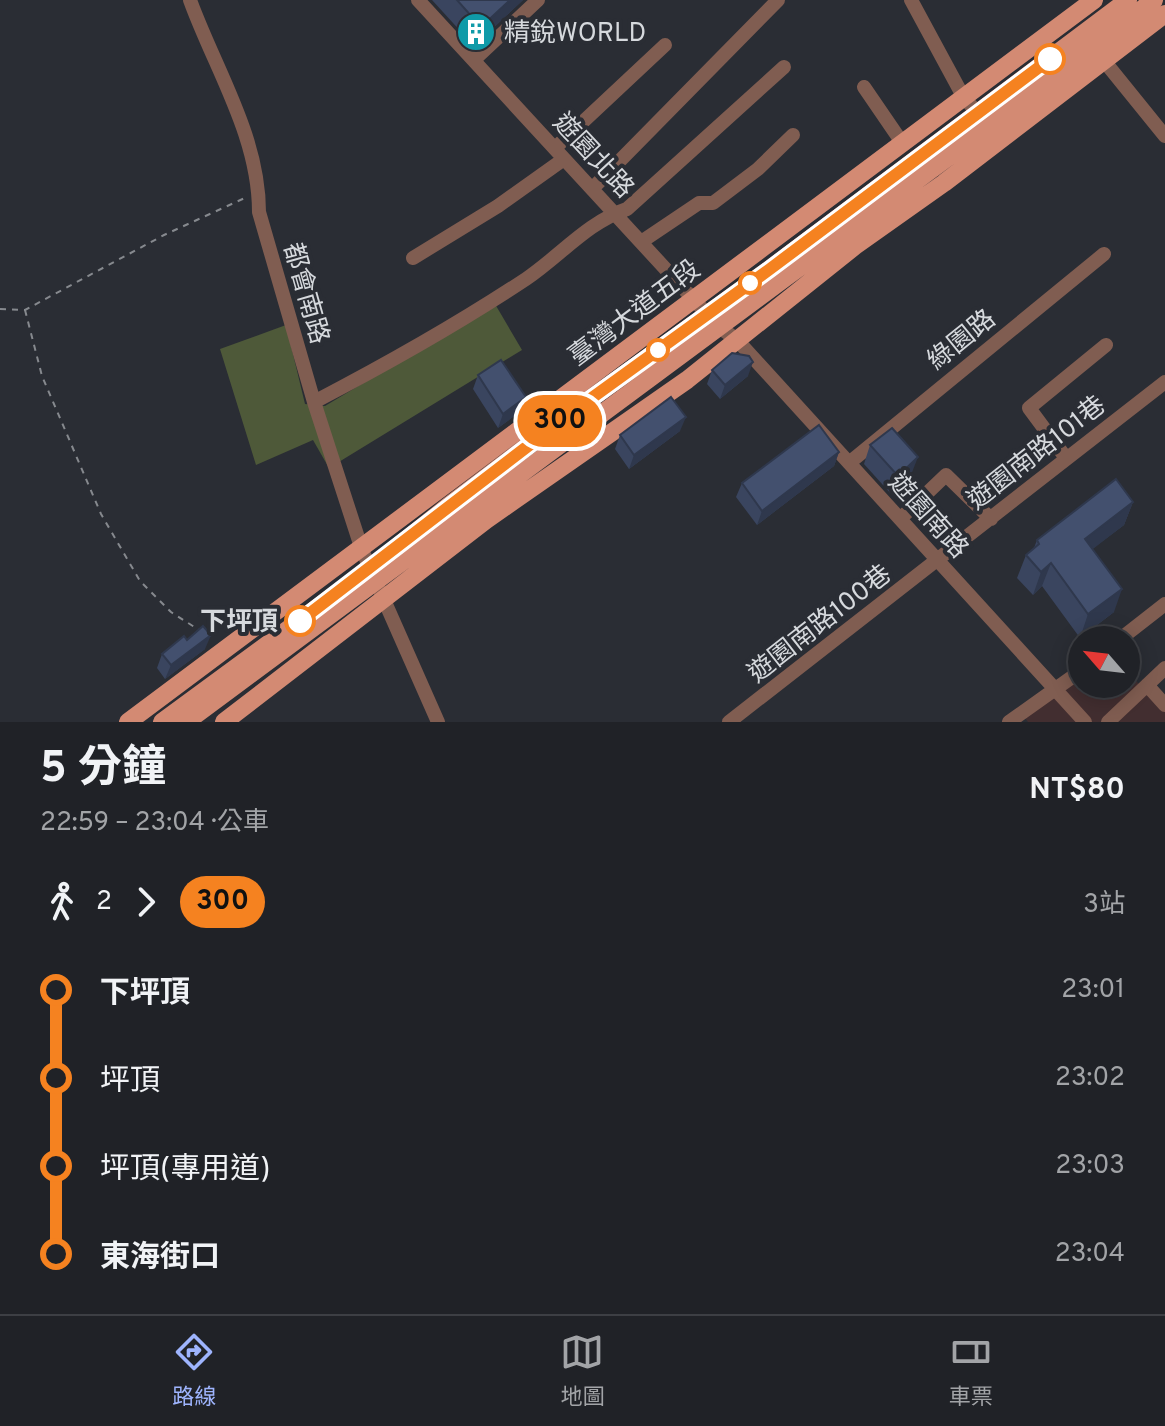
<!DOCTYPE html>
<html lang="zh-TW">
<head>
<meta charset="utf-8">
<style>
	:root { --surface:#202227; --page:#2d2f33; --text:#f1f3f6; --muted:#a2a4a7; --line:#3d3f44; --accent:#9eb4fd }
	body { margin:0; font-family:Overpass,"Noto Sans TC",sans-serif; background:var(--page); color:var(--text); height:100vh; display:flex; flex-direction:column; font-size:30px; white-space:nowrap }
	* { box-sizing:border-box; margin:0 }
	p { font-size:26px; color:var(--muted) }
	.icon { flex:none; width:44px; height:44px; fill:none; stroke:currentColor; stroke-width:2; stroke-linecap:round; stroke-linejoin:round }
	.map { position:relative; height:722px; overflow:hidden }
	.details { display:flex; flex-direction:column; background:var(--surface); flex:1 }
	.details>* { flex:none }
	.badge { padding:0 16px; border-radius:26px; font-size:28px; line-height:52px }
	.needle { width:52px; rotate:298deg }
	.fabs { position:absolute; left:1068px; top:626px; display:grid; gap:16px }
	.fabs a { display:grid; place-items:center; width:72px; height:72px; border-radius:50%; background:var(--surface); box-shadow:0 4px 20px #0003,0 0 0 2px var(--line); font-size:40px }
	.map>.badge { position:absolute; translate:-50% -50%; box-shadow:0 0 0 4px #fff }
	.legs { display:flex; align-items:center; gap:12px; height:88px; padding:0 40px; font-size:26px }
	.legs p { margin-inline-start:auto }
	.headline { display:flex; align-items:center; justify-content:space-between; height:136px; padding:0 40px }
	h1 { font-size:44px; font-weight:700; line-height:60px }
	ul { padding:0 40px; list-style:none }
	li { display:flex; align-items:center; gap:28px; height:88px; font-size:30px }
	li i { display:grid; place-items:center; width:12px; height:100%; margin:0 10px; background:currentColor }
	li i::after { content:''; width:20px; height:20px; margin:-10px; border:6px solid; border-radius:50%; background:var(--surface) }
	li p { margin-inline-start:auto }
	li:first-child i { background:linear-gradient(#0000 50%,currentColor 0) }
	li:last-child i { background:linear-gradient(currentColor 50%,#0000 0) }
	.menu { display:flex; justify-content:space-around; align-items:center; height:112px; border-top:2px solid var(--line); background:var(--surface); font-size:22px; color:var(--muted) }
	.menu a { display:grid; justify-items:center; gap:4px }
	.menu .on { color:var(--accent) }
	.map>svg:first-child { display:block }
	.commercial { fill:#422e30 }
	.forest { fill:#4e5939 }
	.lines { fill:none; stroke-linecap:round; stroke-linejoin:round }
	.path { stroke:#86898e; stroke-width:2; stroke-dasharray:6 6; stroke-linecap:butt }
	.minor { stroke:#805d51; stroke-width:14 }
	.major { stroke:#d38a73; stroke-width:18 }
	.wall { fill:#3a455f }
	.shaded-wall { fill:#2f384d }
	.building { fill:#43506e; stroke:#2f384d; stroke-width:2 }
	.line-1-casing { stroke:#fff; stroke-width:18 }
	.line-1 { stroke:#f58220; stroke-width:12 }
	.stop-1-dot { fill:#fff; stroke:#f58220; stroke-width:4 }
	.labels { text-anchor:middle; stroke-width:8; stroke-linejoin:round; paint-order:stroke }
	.poi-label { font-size:26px; fill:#d6d9dd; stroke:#2a2d34; text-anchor:start }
	.street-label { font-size:26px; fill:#d6d9dd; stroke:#2a2d34 }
	.stop-label { font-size:26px; font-weight:bold; fill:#d6d9dd; stroke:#2a2d34; text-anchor:end }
</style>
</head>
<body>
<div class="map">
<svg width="1165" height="722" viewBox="0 0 1165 722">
	<rect width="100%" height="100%" fill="#2a2d34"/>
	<path class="commercial" d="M1126,671L1165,710V722H1028L1025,718L1082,677V684H1126Z"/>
	<path class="forest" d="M495,304L522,350L329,468L313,440L256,465L220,349L286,325L305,404L325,406Z"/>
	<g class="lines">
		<path class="path" d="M0,309L25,310L164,235L247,197
			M25,310L42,376L101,514L140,581L171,612L199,630"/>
		<path class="minor" d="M190,0C215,69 259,136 259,212L314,402L362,550L438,722
			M418,0L718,326L737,340L1085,722
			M911,0L964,98L983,118
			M474,60L538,0
			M1105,62L1165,136
			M864,87L903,144
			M555,148L665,45
			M592,189L778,0
			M641,242L699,203H713L758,169L793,135
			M413,258L498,206L564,159
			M314,402C387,364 458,324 526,279C560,256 588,222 627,209L784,67
			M1066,458L1029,408L1106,345
			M849,463L1104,254
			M900,519L946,475L991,519
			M1119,640L1165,604
			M1147,685L1165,705
			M729,722L1165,382
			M1009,722L1082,670
			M1108,722L1165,668"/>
		<path class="major" d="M128,722L1094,0
			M162,722L370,569L447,507L571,413L770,269L1128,0
			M186,722L990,126L1154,0
			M224,722L486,520L687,380L855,246L944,183L1165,14"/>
	</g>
	<path class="wall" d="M432,0H523L474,46Z
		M712,370L748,376L720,399L707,384Z
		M478,375L521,411L498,428L473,389Z
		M680,431L629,469L615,449L620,435Z
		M870,445L911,475L892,495L864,464Z
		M839,452L834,466L757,525L736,497L742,483Z
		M1133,502L1124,525L1092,549L1114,612L1080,638L1042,586L1033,595L1017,578L1026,555L1034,548L1037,540Z
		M187,640L205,649L165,679L157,668L162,654Z"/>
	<path class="shaded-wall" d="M510,0H523L474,46L481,27Z
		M753,362L748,376L720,399L725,385Z
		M526,397L521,411L498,428L503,414Z
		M686,417L680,431L629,469L634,455Z
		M839,452L834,466L757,525L762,511Z
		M918,457L911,475L892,495L898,476Z
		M1133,502L1124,525L1076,562L1085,539Z
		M1051,563L1042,586L1033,595L1041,572Z
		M1122,589L1114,612L1080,638L1088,614Z
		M211,635L205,649L165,679L171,665Z"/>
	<path class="building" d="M457,0H510L481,27Z
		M732,353L749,356L753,362L725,385L712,370Z
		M501,360L526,397L503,414L478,375Z
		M671,397L686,417L634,455L620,435Z
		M819,425L839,452L762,511L742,483Z
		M892,428L918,457L898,476L870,445Z
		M1116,479L1133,502L1085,539L1122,589L1088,614L1051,563L1041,572L1026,555L1039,544L1037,540Z
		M203,626L211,635L171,665L162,654L184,636L187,640Z"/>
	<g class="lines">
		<g class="line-1-casing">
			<path id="line-1" d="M300,621L571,413L770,269L1050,59"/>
		</g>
		<use href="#line-1" class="line-1"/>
	</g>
	<defs>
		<g id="building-disc" transform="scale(2)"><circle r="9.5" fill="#0f9aa8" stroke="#2a2d34"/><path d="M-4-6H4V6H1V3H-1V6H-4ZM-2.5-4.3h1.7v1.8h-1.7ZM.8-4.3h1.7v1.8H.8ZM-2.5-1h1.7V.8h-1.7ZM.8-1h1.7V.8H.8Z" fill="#fff"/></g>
	</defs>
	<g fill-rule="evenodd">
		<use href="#building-disc" x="476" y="32"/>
	</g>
	<g class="stop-1-dot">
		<circle cx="1050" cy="59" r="14"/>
		<circle cx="750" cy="283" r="10"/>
		<circle cx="658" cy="350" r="10"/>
		<circle cx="300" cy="621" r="14"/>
	</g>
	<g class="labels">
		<g class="poi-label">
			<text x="504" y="41">精銳WORLD</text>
		</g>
		<g class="street-label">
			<text transform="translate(594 155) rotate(47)" y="9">遊園北路</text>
			<text transform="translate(307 293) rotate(74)" y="9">都會南路</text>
			<text transform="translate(634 312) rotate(-37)" y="9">臺灣大道五段</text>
			<text transform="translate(961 339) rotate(-39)" y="9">綠園路</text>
			<text transform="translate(1036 452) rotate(-38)" y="9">遊園南路101巷</text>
			<text transform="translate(929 515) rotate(48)" y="9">遊園南路</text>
			<text transform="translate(819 623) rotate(-38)" y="9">遊園南路100巷</text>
		</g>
		<g class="stop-label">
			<text x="278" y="630">下坪頂</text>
		</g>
	</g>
</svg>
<div class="fabs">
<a><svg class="needle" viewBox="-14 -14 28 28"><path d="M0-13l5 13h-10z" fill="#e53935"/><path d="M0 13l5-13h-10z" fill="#a2a4a7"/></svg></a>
</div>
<b class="badge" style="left:560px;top:421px;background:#f58220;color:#111">300</b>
</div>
<section class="details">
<div class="headline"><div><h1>5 分鐘</h1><p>22:59 – 23:04 · 公車</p></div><b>NT$80</b></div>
<div class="legs"><svg class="icon" aria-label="walk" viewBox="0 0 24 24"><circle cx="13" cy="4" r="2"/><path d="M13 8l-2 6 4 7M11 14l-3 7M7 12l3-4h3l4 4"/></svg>2<svg class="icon" aria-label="forward" viewBox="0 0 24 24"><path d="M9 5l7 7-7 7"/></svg><b class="badge" style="background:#f58220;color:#111">300</b><p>3站</p></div>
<ul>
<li><i style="color:#f58220"></i><b>下坪頂</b><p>23:01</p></li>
<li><i style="color:#f58220"></i><span>坪頂</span><p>23:02</p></li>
<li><i style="color:#f58220"></i><span>坪頂(專用道)</span><p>23:03</p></li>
<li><i style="color:#f58220"></i><b>東海街口</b><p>23:04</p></li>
</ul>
</section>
<nav class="menu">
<a class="on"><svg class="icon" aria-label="directions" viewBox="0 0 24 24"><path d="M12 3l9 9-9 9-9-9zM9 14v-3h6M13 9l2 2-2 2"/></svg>路線</a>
<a><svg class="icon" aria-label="map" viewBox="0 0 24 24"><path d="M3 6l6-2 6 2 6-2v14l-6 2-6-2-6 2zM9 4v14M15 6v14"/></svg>地圖</a>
<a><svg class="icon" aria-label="tickets" viewBox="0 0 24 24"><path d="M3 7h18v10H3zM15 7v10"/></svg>車票</a>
</nav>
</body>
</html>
